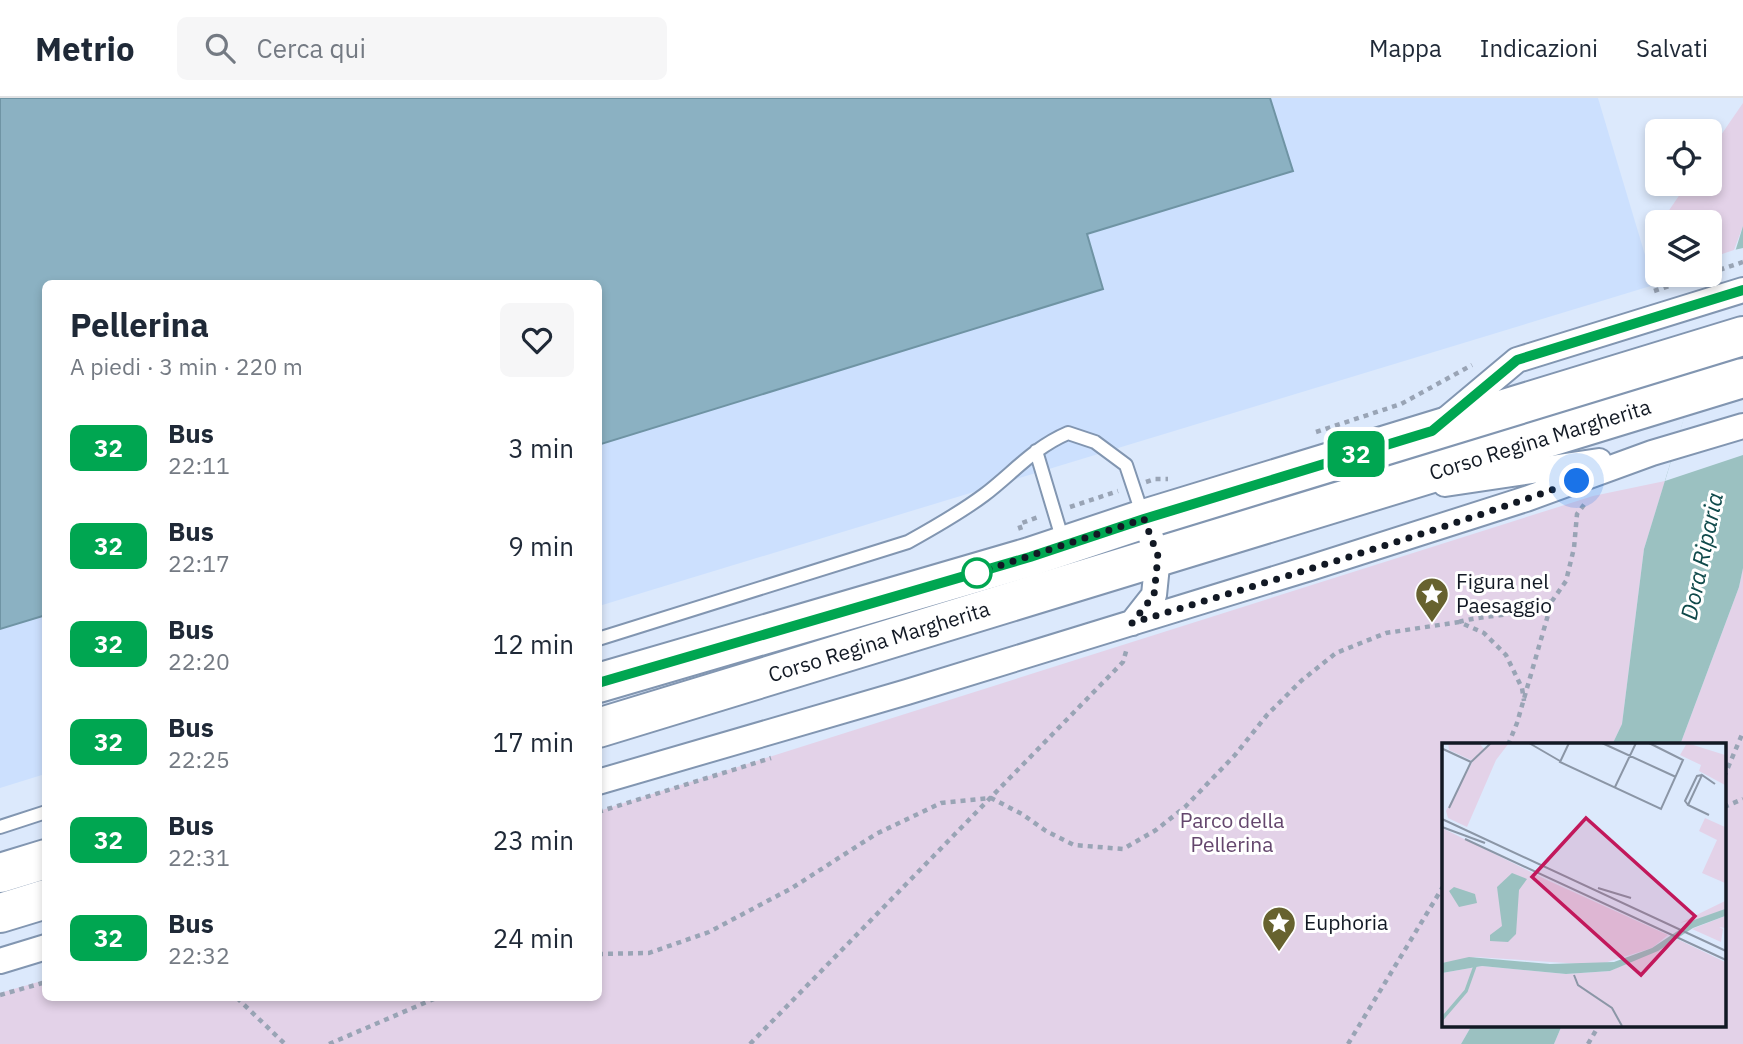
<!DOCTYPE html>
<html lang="it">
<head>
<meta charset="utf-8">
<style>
	:root { --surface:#fff; --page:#f6f6f7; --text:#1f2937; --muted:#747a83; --line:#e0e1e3 }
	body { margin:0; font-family:"IBM Plex Sans",sans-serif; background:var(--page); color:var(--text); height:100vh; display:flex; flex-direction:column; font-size:26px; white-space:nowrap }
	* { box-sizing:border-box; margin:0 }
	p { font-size:23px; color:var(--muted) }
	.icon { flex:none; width:38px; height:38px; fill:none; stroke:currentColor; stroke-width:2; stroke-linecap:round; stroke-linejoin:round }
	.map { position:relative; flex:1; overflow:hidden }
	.sheet { position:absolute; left:42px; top:182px; width:560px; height:721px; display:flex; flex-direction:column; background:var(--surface); border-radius:10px; box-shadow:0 4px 10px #0003 }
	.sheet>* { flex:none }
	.badge { padding:0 14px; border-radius:10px; font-size:24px; line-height:46px }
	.controls { position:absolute; left:1645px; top:21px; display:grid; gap:14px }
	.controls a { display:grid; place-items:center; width:77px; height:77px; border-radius:10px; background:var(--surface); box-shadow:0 4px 10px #0003; font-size:35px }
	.you { position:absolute; width:35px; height:35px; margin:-18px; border:5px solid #fff; border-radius:50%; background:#1a73e8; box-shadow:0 0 0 10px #1a73e833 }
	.map>.badge { position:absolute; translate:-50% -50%; box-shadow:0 0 0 4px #fff }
	.round { display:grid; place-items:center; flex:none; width:74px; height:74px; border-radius:10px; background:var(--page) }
	.summary { display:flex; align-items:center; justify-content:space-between; height:119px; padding:0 28px }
	h1 { font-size:33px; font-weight:800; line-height:52px }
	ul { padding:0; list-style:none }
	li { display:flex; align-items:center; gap:21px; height:98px; padding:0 28px }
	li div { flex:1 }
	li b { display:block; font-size:26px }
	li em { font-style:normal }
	li .badge { min-width:77px; font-weight:700; text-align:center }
	header { display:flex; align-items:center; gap:42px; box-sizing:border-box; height:98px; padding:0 35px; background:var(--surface); border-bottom:2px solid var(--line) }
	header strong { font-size:33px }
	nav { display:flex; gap:38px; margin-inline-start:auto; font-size:24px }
	.search { width:490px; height:63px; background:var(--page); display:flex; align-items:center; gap:18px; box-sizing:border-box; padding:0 24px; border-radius:10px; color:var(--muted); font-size:26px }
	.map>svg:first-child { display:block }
	.built { fill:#cce0fe }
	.green { fill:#e3d2e8 }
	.water { fill:#9bc1c1 }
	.pier { fill:#dce9fc }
	.building { fill:#8bb1c2; stroke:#6f94a4; stroke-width:2 }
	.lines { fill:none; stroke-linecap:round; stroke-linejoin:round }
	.lane-casing { stroke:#8296b1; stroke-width:16 }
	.street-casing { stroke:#8296b1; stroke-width:28 }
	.primary-casing { stroke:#8296b1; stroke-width:42 }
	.path { stroke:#99a4b5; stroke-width:4.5; stroke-dasharray:5 5; stroke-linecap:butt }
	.lane { stroke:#fff; stroke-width:12 }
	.street { stroke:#fff; stroke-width:24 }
	.primary { stroke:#fff; stroke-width:38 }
	.line-casing { stroke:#fff; stroke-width:16 }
	.line { stroke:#00a651; stroke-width:10 }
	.walk { stroke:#121924; stroke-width:7; stroke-dasharray:0 12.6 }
	.stop-dot { fill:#fff; stroke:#00a651; stroke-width:3.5 }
	.labels { text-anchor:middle; stroke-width:6; stroke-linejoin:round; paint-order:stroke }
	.street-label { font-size:21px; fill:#121924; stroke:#fff }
	.poi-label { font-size:21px; fill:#121924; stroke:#fff; text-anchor:start }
	.park-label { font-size:21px; fill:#64466d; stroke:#fff }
	.water-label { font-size:23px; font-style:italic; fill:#0f494a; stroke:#fff }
	.inset-river { fill:none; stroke:#9bc1c1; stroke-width:3.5 }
	.inset-road { fill:none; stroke:#8b96a6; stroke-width:2 }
	.view { fill:#c2185b; fill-opacity:0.15; stroke:#c2185b; stroke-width:3.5 }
	.inset-edge { fill:none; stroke:#121924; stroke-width:3.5 }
</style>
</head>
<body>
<header>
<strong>Metrio</strong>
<div class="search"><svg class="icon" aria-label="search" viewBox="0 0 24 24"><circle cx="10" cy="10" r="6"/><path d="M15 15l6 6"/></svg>Cerca qui</div>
<nav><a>Mappa</a><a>Indicazioni</a><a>Salvati</a></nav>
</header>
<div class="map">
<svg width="1743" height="946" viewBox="0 0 1743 946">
	<rect width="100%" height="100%" fill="#dce9fc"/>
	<path class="built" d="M0,0H1598L1654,187L599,508L598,186H46L45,676L0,690Z"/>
	<path class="green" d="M1743,5V128L1734,152L1710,160V124H1661L1687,86H1710V53Z
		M1665,383L1644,451L1622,626L1612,647H1444V927H1472L1461,946H0V895L45,882L46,900H598L599,713L1593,398Z
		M1743,469V946H1554L1562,927H1724V647H1680L1739,489Z"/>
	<path class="water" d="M1743,128V470L1739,489L1680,647H1612L1622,626L1644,451Z
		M1472,927H1562L1554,946H1461Z"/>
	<path class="pier" d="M1743,150V357L1665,383L1734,152Z"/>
	<path class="building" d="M0,0H1270L1293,73L1087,136L1103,191L598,347V186H46V517L0,531Z"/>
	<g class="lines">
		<g class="lane-casing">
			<path id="lane" d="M1036,353L1063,443
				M598,541L908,444C935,429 960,415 984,397C1013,375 1033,350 1068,335L1095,344L1126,367L1143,418
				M0,729L46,714"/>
		</g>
		<g class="street-casing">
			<path id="street" d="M1443,324L1517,262L1743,192
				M1445,386L1599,363
				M1132,525L1154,497L1158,458L1144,421
				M598,684L907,594L1310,470L1526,401L1652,355L1743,328
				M0,863L46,849"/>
		</g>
		<g class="primary-casing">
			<g id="primary">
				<path d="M598,585L1030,459L1144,421L1743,238"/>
				<path id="s1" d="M598,630L1743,280"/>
				<path d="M0,775L46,761"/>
				<path d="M0,815L46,801"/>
			</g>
		</g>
		<path class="path" d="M1710,175L1743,164
			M1654,193L1703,177
			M1316,334L1401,306L1472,267
			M1146,384L1155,381H1168
			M1070,409L1118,393
			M1021,432L1019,426L1041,418
			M1459,524C1486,516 1532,518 1551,503
			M1508,647L1517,625L1552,503L1566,483L1574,450L1577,416L1586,404
			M1724,679L1743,634
			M1724,709L1743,701
			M598,714L771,660
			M598,856L649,855L709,834L792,790L876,736L941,705L991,700L1022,716L1046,733L1074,747L1123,751L1156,732L1185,709L1235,657L1267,617L1301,583L1336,555L1386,535L1459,524L1484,535L1506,557L1522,590L1524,603
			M0,897L46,884
			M237,900L285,946
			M329,946L436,900
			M750,946L1123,564L1127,550
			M1348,946L1444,787
			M1588,946L1599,927"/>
		<use href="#lane" class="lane"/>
		<use href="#street" class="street"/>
		<use href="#primary" class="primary"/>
	</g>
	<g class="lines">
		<g class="line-casing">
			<path id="line" d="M598,585L1030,459L1144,421L1432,333L1517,262L1743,192"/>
		</g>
		<use href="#line" class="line"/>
		<path class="walk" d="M977,475L1144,421L1158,458L1154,497L1132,525C1280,480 1430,436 1577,383"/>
	</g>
	<defs>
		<g id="sight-pin" transform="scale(1.75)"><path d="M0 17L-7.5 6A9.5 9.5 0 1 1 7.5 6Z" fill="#67622f" stroke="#fff"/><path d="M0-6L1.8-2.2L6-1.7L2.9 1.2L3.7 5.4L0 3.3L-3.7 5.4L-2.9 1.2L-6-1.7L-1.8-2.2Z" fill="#fff"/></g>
	</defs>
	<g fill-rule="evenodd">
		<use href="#sight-pin" x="1432" y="496"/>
		<use href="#sight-pin" x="1279" y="825"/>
	</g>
	<circle class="stop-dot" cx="977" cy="475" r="14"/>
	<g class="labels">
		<g class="street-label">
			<text dy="7" stroke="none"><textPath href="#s1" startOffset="985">Corso Regina Margherita</textPath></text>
			<text dy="7" stroke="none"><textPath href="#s1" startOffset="294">Corso Regina Margherita</textPath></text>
		</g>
		<g class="poi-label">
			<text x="1456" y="491">Figura nel<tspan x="1456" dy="24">Paesaggio</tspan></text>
			<text x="1304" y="832">Euphoria</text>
		</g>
		<g class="park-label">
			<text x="1232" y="730">Parco della<tspan x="1232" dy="24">Pellerina</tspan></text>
		</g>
		<g class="water-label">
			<text transform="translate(1702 458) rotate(-78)" y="8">Dora Riparia</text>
		</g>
	</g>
	<g transform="translate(1442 645)">
		<rect width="284" height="284" fill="#dce9fc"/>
		<path d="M6,0H37L42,6L51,0H67L54,17L25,84L6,75L4,68L31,18L7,7ZM245,0L283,12V42L257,28L259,22L238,12ZM263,75L283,84V140L260,130L275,97L257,88ZM0,85L107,138L226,192L210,205L156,222L34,214L0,220ZM283,158V166L274,172L238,180ZM283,173V185L277,184L281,186L279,199L250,186ZM235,196L283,219V283H0V230L40,223L124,231L168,228Z" fill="#e3d2e8"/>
		<path d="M70,130L85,136L77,147L74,191L66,199L48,198V192L60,183L55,144ZM12,144L33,151L35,160L17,164L7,148ZM283,166V173L251,185L216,208L168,228L124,231L40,223L0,230V220L27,214L108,221L172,219L210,205L252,177Z" fill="#9bc1c1"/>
		<path class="inset-river" d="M0,276L24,248L33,223"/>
		<path class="inset-road" d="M87,0L118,18M127,0L118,19L219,66L241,17L207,0M160,0L234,34M1,6L29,19M173,44L194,0M246,62L243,58L255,33L260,32M7,65L29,19L49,0M267,72L246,62L260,32L273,41M0,76L284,208M0,84L43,100M23,96L284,217M156,145L189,155M132,232L136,242L170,265L180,283"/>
		<path class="view" d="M144,75L253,173L199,232L90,134Z"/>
		<rect width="284" height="284" class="inset-edge"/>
	</g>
</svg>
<div class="controls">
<a><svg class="icon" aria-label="locate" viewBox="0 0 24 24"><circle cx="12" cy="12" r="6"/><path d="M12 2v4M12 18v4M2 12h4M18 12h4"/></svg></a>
<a><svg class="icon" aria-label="layers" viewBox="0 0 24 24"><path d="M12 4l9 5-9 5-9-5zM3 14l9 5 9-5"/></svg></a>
</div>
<div class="you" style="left:1577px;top:383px"></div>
<b class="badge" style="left:1356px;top:356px;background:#00a651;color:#fff">32</b>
<section class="sheet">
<div class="summary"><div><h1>Pellerina</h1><p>A piedi · 3 min · 220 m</p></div><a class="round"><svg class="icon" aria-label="heart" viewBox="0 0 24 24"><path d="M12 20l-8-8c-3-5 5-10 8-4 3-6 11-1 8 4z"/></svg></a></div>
<ul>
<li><span class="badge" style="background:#00a651;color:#fff">32</span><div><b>Bus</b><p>22:11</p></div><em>3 min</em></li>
<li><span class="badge" style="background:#00a651;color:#fff">32</span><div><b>Bus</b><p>22:17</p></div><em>9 min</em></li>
<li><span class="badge" style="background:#00a651;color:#fff">32</span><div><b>Bus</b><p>22:20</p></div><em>12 min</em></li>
<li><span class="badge" style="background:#00a651;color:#fff">32</span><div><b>Bus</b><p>22:25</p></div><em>17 min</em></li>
<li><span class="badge" style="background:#00a651;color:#fff">32</span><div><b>Bus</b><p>22:31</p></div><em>23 min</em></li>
<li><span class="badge" style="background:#00a651;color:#fff">32</span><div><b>Bus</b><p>22:32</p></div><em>24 min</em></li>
</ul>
</section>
</div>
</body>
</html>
